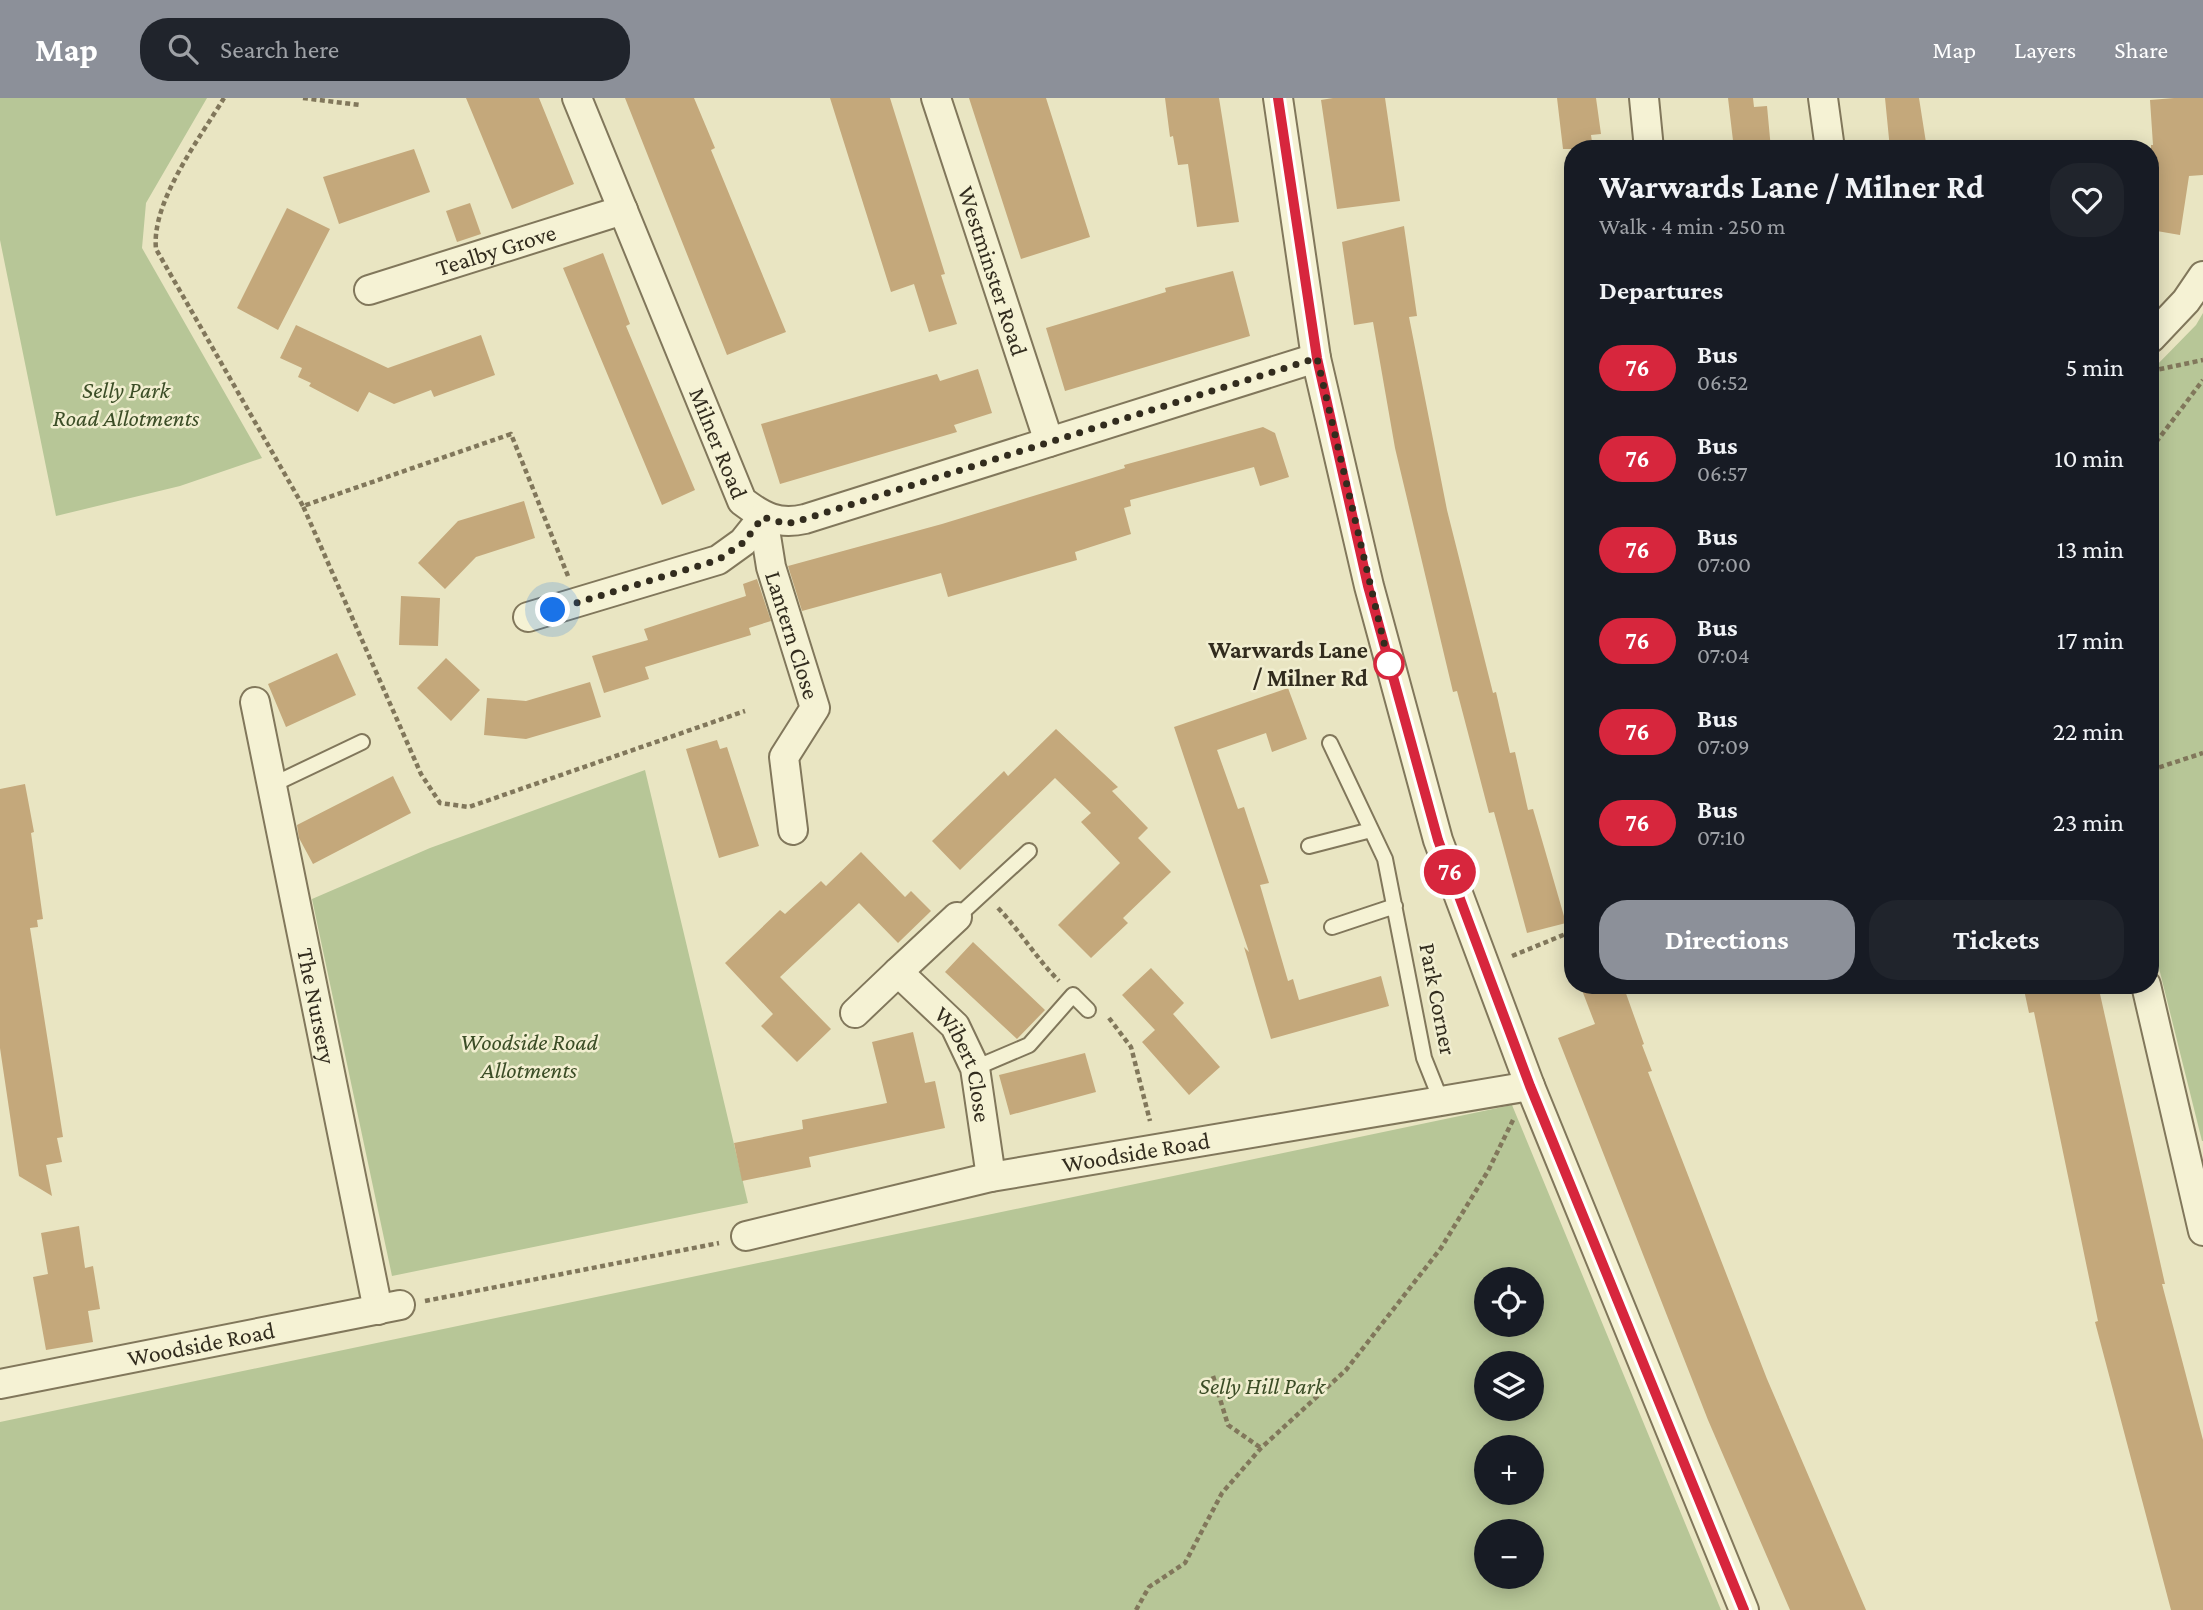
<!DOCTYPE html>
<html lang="en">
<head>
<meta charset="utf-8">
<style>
	:root { --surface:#171b24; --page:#20242c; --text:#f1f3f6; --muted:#9ea1a6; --accent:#8c9099 }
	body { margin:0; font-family:"Crimson Pro",serif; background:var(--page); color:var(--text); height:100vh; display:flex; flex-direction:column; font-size:26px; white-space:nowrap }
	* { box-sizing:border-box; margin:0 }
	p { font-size:23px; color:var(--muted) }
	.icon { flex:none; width:38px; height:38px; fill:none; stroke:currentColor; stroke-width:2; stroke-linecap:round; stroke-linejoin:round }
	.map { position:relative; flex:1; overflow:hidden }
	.panel { position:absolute; left:1564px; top:42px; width:595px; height:854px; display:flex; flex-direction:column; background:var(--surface); border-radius:28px; box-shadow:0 4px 18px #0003 }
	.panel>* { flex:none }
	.badge { padding:0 14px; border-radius:23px; font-size:24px; line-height:46px }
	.tools { position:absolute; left:1474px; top:1169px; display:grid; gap:14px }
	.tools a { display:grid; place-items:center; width:70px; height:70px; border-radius:50%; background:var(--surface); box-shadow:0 4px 18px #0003; font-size:35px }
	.you { position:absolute; width:35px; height:35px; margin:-18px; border:5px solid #fff; border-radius:50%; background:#1a73e8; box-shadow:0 0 0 10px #1a73e833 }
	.map>.badge { position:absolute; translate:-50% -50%; box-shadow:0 0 0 4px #fff }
	h2 { padding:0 35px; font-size:26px; line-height:63px }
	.round { display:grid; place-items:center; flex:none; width:74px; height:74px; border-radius:28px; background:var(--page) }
	.head { display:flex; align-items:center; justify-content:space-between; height:119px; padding:0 35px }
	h1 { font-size:33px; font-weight:700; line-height:52px }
	.primary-button { display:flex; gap:14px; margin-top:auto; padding:14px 35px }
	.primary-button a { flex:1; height:80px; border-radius:28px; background:var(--accent); color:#fff; font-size:28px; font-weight:700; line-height:80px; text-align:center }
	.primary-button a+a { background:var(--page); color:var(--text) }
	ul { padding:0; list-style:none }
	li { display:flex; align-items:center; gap:21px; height:91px; padding:0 35px }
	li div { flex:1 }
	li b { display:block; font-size:26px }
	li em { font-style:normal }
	li .badge { min-width:77px; font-weight:700; text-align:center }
	header { display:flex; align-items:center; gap:42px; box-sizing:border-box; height:98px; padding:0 35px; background:var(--accent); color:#fff }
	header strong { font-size:33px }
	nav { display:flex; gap:38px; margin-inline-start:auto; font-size:24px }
	.search { width:490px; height:63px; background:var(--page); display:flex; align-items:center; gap:18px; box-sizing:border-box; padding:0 24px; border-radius:28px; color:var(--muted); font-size:26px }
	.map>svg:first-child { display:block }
	.green { fill:#b7c697; fill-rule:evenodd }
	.building { fill:#c4a87b }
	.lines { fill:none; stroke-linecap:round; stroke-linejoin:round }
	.service-casing { stroke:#81775b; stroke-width:18 }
	.minor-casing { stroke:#81775b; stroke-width:32 }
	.path { stroke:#81775b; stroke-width:4.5; stroke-dasharray:5 3.5; stroke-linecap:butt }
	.service { stroke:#f5f2d4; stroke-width:14 }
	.minor { stroke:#f5f2d4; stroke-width:28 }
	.line-casing { stroke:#fff; stroke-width:16 }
	.line { stroke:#d7263d; stroke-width:10 }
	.walk { stroke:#322c1e; stroke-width:7; stroke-dasharray:0 12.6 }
	.stop-dot { fill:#fff; stroke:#d7263d; stroke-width:3.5 }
	.labels { text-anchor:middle; stroke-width:5; stroke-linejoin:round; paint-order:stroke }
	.street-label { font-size:24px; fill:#322c1e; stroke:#f1eed0 }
	.park-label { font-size:24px; font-style:italic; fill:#3b4d26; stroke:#f1eed0 }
	.stop-label { font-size:24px; font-weight:bold; fill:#322c1e; stroke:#f1eed0; text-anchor:end }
</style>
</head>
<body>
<header>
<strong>Map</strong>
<div class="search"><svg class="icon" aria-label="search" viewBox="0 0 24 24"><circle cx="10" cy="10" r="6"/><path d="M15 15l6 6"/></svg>Search here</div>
<nav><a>Map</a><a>Layers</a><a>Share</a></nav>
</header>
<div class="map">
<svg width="2203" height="1512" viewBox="0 0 2203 1512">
	<rect width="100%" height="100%" fill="#e9e5c2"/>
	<path class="green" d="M0,0H207L146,105L142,150L262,360L180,388L56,418L0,142Z
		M2203,215V1043H2202L2151,838V273L2196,227Z
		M645,672L748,1105L392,1178L312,801L430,750Z
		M1512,1007L1721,1512H0V1324ZM1531,1181V1227H1486V1181ZM1486,1265H1531V1311H1486ZM1531,1349V1395H1486V1349ZM1531,1433V1479H1486V1433Z"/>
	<path class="building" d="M466,0H539L574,86L512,111Z
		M625,0H694L715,50L711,52L786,234L727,257Z
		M830,0H890L945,176L941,177L957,226L929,234L914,186L891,194Z
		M969,0H1046L1090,139L1021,161Z
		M1165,0H1219L1239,124L1197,129L1188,66L1178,67L1173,38L1170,39Z
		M1333,0H1385L1400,103L1337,111L1321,2Z
		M1557,0H1596L1601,36L1591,37L1593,51H1563Z
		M1728,0H1753L1754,9L1767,8L1771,51H1734Z
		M1885,0H1919L1927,51H1890Z
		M2174,0H2203V77L2189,78L2180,137L2151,132V47H2153L2150,2Z
		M414,51L430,94L339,126L323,79Z
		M470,105L481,136L457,144L446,113Z
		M287,110L330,131L278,232L237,210Z
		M1404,128L1417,218L1409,219L1447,412L1493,595L1496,594L1510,655L1515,654L1528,712L1533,711L1566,825L1527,835L1494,714L1489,715L1457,593L1453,594L1395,350L1373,224L1354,227L1342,144Z
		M603,155L630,226L626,228L695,392L662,407L563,170Z
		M1233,173L1250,238L1065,293L1046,230L1166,194L1165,190Z
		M296,227L388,270L481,237L495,277L434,299L431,292L394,306L369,294L358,314L309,288L311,285L298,279L302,270L280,260Z
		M978,271L992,315L954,327L957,334L780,386L761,326L937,276L940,283Z
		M1263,329L1275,335L1289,379L1260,388L1254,369L1130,402L1131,408L1124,410L1131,436L1075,454L1077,462L948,499L941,475L802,513L788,468L942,426L1125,370L1124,367Z
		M524,403L535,440L476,459L445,491L418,465L458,423Z
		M757,481L771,523L749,530L751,537L645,569L649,581L604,595L592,558L648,542L644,531L746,498L743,486Z
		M401,498L440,500L438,548L399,547Z
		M337,555L356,597L286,629L268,586Z
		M446,560L480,592L451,623L417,590Z
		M590,584L601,619L526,641L484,637L487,600L526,603Z
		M1288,590L1307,641L1272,654L1266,635L1217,652L1238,711L1244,709L1269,785L1260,787L1288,883L1293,881L1299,902L1381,878L1389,908L1271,941L1244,849L1249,854L1174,629Z
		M1056,631L1118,689L1112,693L1148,730L1138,740L1171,774L1123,820L1128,825L1091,860L1058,827L1120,765L1081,724L1091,715L1055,680L960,772L932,743L1004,673L1008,678Z
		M717,642L720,651L727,649L759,748L719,760L686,651Z
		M393,678L411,715L313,766L299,740L297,727Z
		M25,686L34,734L31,735L43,821L37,822L38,829L30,830L63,1039L57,1040L62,1064L46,1067L52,1098L19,1078L0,950V691Z
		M861,754L905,799L911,793L931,813L898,845L859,805L780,879L831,931L797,964L761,928L773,916L725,865L780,812L785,816L821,783L826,788Z
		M973,844L1045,912L1017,941L945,874Z
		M1151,870L1184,905L1173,916L1220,969L1189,997L1142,944L1155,932L1122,897Z
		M1580,887H1623L1644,946L1642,947L1652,973L1648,974L1767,1281L1866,1512H1790L1708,1322L1558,940L1595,926Z
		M2023,887H2098L2165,1186H2162L2203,1342V1512H2171L2095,1224L2098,1223L2034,914L2029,915Z
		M913,934L925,985L935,983L945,1030L809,1059L811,1069L742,1083L734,1045L803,1031L802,1022L887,1005L872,944Z
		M1085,955L1096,994L1010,1017L999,977Z
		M79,1128L85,1170L93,1168L100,1211L88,1213L93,1244L46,1252L33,1179L48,1176L41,1135Z"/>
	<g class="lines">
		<g class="service-casing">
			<path id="service" d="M1330,645L1385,761L1424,960L1440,1000
				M272,687L362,644
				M1309,748L1371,732
				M957,819L1029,753
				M1332,829L1395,808
				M975,970L1029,947L1073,897L1088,912"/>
		</g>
		<g class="minor-casing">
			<g id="minor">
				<path id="s1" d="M577,0L742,403C763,419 778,427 805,421L1316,260"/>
				<path id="s2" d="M936,0L1049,344"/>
				<path d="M1278,0L1316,260L1369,488L1438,742L1530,988L1744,1512"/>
				<path d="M1644,0L1649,51"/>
				<path d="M1823,0L1830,51"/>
				<path id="s3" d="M369,192L623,112"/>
				<path d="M2151,240L2186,203L2203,178"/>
				<path id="s4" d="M763,419L771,469L815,610L784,659L793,732"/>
				<path d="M528,519L718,462L743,444L763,419"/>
				<path id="s5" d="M255,604L378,1212"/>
				<path d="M898,874L957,819"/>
				<path d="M2146,887L2203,1133"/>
				<path id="s6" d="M855,915L898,874L955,928L975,970L991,1079"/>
				<path id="s7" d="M746,1138L991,1079L1530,988"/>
				<path id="s8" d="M0,1286L400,1207"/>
			</g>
		</g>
		<path class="path" d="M224,0C200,40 151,104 156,151L303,408
			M303,0L360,7
			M2151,273L2203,262
			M2151,351L2203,282
			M568,478L511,336L303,408L421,676L440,705L469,709L745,613
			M2151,672L2203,655
			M998,810C1021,834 1036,860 1059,883
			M1512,858L1573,833
			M1109,920L1131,949L1150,1023
			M425,1203L719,1145
			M1213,1278L1228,1327L1261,1350
			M1136,1512L1149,1489L1185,1465L1222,1395L1261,1350L1346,1272L1441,1150L1488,1073L1513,1022"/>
		<use href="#service" class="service"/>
		<use href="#minor" class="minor"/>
	</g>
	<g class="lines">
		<g class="line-casing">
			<path id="line" d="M1278,0L1317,260L1368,488L1438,742L1530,988L1744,1512"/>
		</g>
		<use href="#line" class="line"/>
		<path class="walk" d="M553,512L718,462L744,444L763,419L786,426L805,421L1317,260L1389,566"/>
	</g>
	<circle class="stop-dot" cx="1389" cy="566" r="14"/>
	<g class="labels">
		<g class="street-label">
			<text dy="8" stroke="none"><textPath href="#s3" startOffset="133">Tealby Grove</textPath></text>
			<text dy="8" stroke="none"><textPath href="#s2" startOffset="182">Westminster Road</textPath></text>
			<text dy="8" stroke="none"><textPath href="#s1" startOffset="373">Milner Road</textPath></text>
			<text dy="8" stroke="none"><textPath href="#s4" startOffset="122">Lantern Close</textPath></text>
			<text transform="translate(1438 901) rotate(79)" y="8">Park Corner</text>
			<text dy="8" stroke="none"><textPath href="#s5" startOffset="310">The Nursery</textPath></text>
			<text dy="8" stroke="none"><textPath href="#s6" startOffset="177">Wibert Close</textPath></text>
			<text dy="8" stroke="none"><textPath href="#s7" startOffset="399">Woodside Road</textPath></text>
			<text dy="8" stroke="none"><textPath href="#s8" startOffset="205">Woodside Road</textPath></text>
		</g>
		<g class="park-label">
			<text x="126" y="300">Selly Park<tspan x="126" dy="28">Road Allotments</tspan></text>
			<text x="529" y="952">Woodside Road<tspan x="529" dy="28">Allotments</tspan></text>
			<text x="1262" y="1296">Selly Hill Park</text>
		</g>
		<g class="stop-label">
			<text x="1368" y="560">Warwards Lane<tspan x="1368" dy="28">/ Milner Rd</tspan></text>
		</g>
	</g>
</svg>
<div class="tools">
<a><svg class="icon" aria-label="locate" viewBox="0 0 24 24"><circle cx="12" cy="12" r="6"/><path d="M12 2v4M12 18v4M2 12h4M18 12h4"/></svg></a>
<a><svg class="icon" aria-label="layers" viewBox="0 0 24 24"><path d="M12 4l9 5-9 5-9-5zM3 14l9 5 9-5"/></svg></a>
<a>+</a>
<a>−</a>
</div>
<div class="you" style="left:553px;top:512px"></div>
<b class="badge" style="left:1450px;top:774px;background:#d7263d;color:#fff">76</b>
<section class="panel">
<div class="head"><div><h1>Warwards Lane / Milner Rd</h1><p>Walk · 4 min · 250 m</p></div><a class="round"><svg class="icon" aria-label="heart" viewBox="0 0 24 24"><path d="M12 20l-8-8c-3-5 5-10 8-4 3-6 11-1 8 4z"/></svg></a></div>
<h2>Departures</h2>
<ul>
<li><span class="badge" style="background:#d7263d;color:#fff">76</span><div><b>Bus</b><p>06:52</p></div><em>5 min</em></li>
<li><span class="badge" style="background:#d7263d;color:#fff">76</span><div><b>Bus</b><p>06:57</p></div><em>10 min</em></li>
<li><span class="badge" style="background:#d7263d;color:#fff">76</span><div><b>Bus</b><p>07:00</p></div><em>13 min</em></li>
<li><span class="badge" style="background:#d7263d;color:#fff">76</span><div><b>Bus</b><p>07:04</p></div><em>17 min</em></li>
<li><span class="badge" style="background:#d7263d;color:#fff">76</span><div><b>Bus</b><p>07:09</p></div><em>22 min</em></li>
<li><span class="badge" style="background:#d7263d;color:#fff">76</span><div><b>Bus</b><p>07:10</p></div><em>23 min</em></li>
</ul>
<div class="primary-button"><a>Directions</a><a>Tickets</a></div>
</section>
</div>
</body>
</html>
